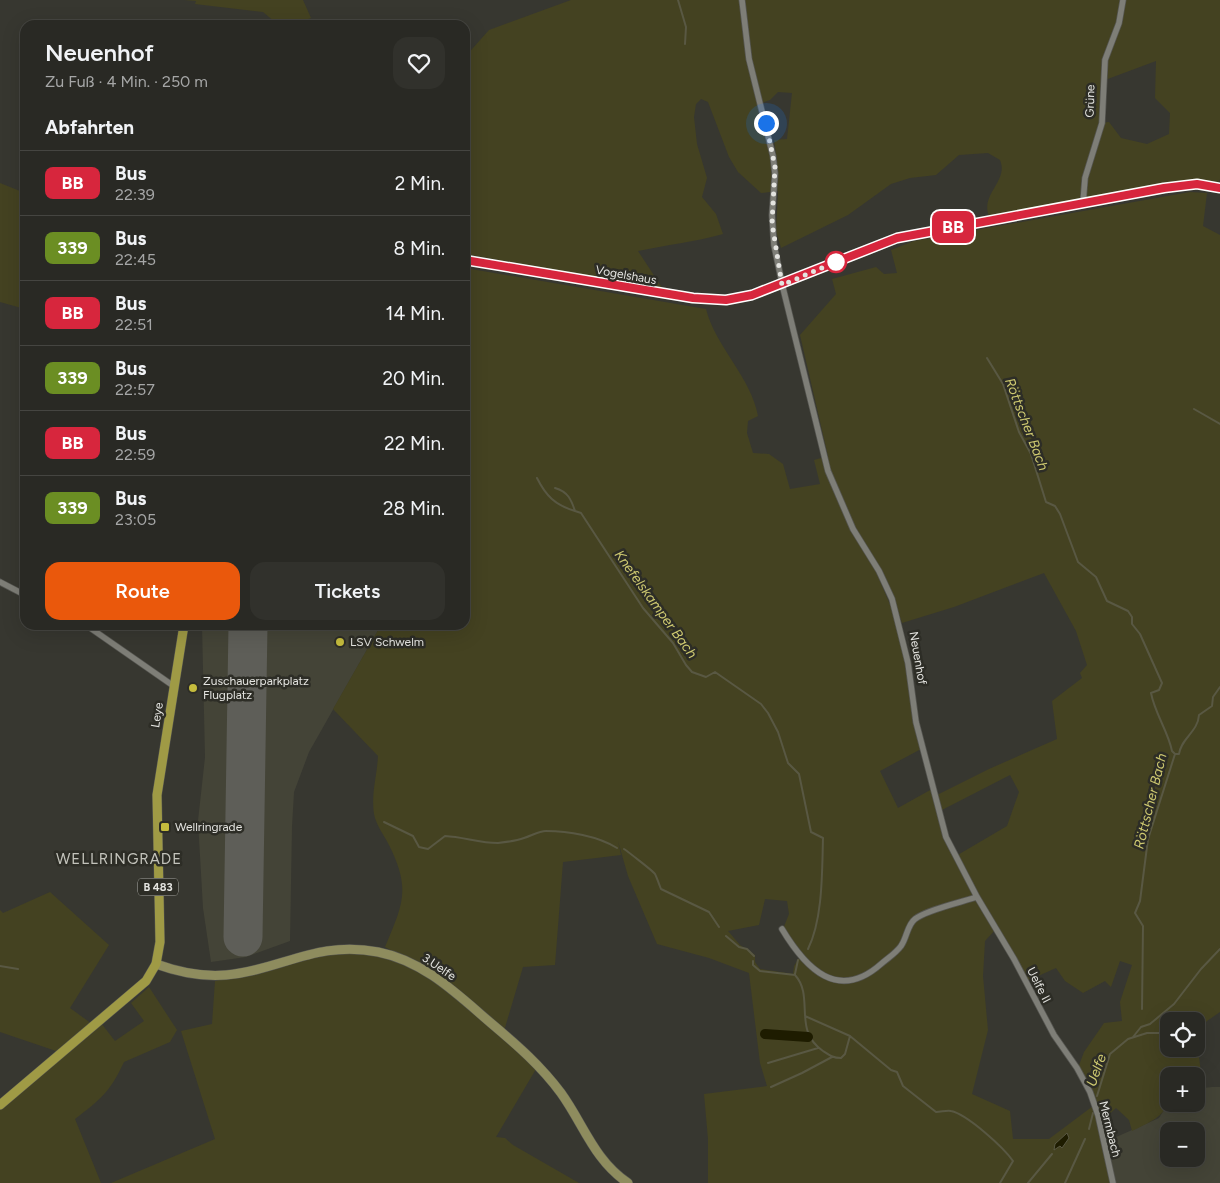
<!DOCTYPE html>
<html lang="de">
<head>
<meta charset="utf-8">
<style>
	:root { --surface:#292924; --page:#31312c; --text:#f1f3f6; --muted:#a5a6a6; --line:#454541; --accent:#ea580c }
	body { margin:0; font-family:Figtree,sans-serif; background:var(--page); color:var(--text); height:100vh; display:flex; flex-direction:column; font-size:19px; white-space:nowrap }
	* { box-sizing:border-box; margin:0 }
	p { font-size:16px; color:var(--muted) }
	.icon { flex:none; width:28px; height:28px; fill:none; stroke:currentColor; stroke-width:2; stroke-linecap:round; stroke-linejoin:round }
	.map { position:relative; flex:1; overflow:hidden }
	.drawer { position:absolute; left:20px; top:20px; width:450px; height:610px; display:flex; flex-direction:column; background:var(--surface); border-radius:15px; box-shadow:0 5px 20px #0002,0 0 0 1px var(--line) }
	.drawer>* { flex:none }
	.badge { padding:0 10px; border-radius:8px; font-size:18px; line-height:32px }
	.tools { position:absolute; left:1160px; top:1012px; display:grid; gap:10px }
	.tools a { display:grid; place-items:center; width:45px; height:45px; border-radius:10px; background:var(--surface); box-shadow:0 5px 20px #0002,0 0 0 1px var(--line); font-size:25px }
	.you { position:absolute; width:25px; height:25px; margin:-12px; border:4px solid #fff; border-radius:50%; background:#1a73e8; box-shadow:0 0 0 8px #1a73e833 }
	.map>.badge { position:absolute; translate:-50% -50%; box-shadow:0 0 0 2px #fff }
	h2 { padding:0 25px; font-size:19px; line-height:45px }
	.round { display:grid; place-items:center; flex:none; width:52px; height:52px; border-radius:15px; background:var(--page) }
	.overview { display:flex; align-items:center; justify-content:space-between; height:85px; padding:0 25px }
	h1 { font-size:24px; font-weight:600; line-height:38px }
	.primary-button { display:flex; gap:10px; margin-top:auto; padding:10px 25px }
	.primary-button a { flex:1; height:58px; border-radius:15px; background:var(--accent); color:#fff; font-size:20px; font-weight:600; line-height:58px; text-align:center }
	.primary-button a+a { background:var(--page); color:var(--text) }
	ul { padding:0; list-style:none }
	li { display:flex; align-items:center; gap:15px; height:65px; padding:0 25px; border-top:1px solid var(--line) }
	li div { flex:1 }
	li b { display:block; font-size:19px }
	li em { font-style:normal }
	li .badge { min-width:55px; font-weight:700; text-align:center }
	.map>svg:first-child { display:block }
	.built { fill:#444437; fill-rule:evenodd }
	.green { fill:#444221; fill-rule:evenodd }
	.water { fill:#1e1c00; stroke:#595843 }
	.lines { fill:none; stroke-linecap:round; stroke-linejoin:round }
	.stream { stroke:#595843; stroke-width:2 }
	.river { stroke:#1e1c00; stroke-width:10 }
	.runway { stroke:#5e5e58; stroke-width:39 }
	.street-casing { stroke:#555550; stroke-width:7 }
	.secondary-casing { stroke:#555550; stroke-width:10 }
	.primary-casing { stroke:#555550; stroke-width:10 }
	.street { stroke:#7e7e77; stroke-width:5.5 }
	.secondary { stroke:#8e8c5e; stroke-width:9 }
	.primary { stroke:#9f9a45; stroke-width:9 }
	.line-casing { stroke:#fff; stroke-width:11 }
	.line { stroke:#d7263d; stroke-width:8 }
	.walk { stroke:#e4e4e0; stroke-width:5; stroke-dasharray:0 9 }
	.stop-dot { fill:#fff; stroke:#d7263d; stroke-width:2.5 }
	.poi-dot { fill:#c5bc3d; stroke:#2d2d26; stroke-width:2 }
	.labels { text-anchor:middle; stroke-width:5; stroke-linejoin:round; paint-order:stroke }
	.shield { fill:#2d2d26; stroke:#adada8; stroke-width:1 }
	.shield-label { font-size:11px; font-weight:bold; fill:#e4e4e0 }
	.street-label { font-size:12px; fill:#e4e4e0; stroke:#2d2d26 }
	.poi-label { font-size:12px; fill:#e4e4e0; stroke:#2d2d26; text-anchor:start }
	.water-label { font-size:14px; font-style:italic; fill:#cec970; stroke:#2d2d26 }
	.quarter-label { font-size:15px; letter-spacing:1px; fill:#c3c3bb; stroke:#2d2d26 }
</style>
</head>
<body>
<div class="map">
<svg width="1220" height="1183" viewBox="0 0 1220 1183">
	<rect width="100%" height="100%" fill="#373730"/>
	<path class="built" d="M202,625H381L309,752L294,792L292,826L290,941L246,957L211,962L203,908L198,821L205,757Z
		M1212,1087H1220V1183H1113L1105,1142L1159,1118L1169,1102V1104H1196V1089ZM1169,1131H1196V1159H1169Z"/>
	<path class="green" d="M184,0H303L311,18L308,19V21L275,22L263,12L195,4L196,1Z
		M571,0H1220V179L1219,182L1189,180L989,216C980,194 1009,181 1000,160L988,153L959,155L936,175L910,178L891,184L848,215L781,248L776,231L778,191L761,193L738,172L729,157L708,102L701,99L696,104L694,117L697,144L707,178L702,197L716,214L723,234C695,242 666,245 638,251L663,289L465,254V57L489,30ZM1156,61L1155,98L1170,113L1169,134L1147,144L1121,138L1109,122L1100,123L1105,80ZM750,73L761,103L770,100L778,92L792,93L787,139L774,140L777,161L772,162Z
		M0,183L25,193V309L0,302Z
		M1190,192L1207,193L1203,226L1220,235V1012L1207,1021L1196,1034L1203,1088L1196,1089V1076H1169C1169,1114 1165,1115 1132,1131L1129,1120L1116,1108L1101,1122L1091,1092L1078,1068L1084,1052L1104,1023L1122,1021L1120,1002L1132,965L1120,961L1111,987L1105,981L1083,993L1065,981L1056,968L1027,981L956,856L1007,826L1019,792L1010,775L940,811L937,795L989,769L1057,739L1052,701L1082,678L1080,673L1087,665L1076,631L1044,573L954,607L902,623L894,599L881,572L877,574L895,616L902,641L921,749L880,771L898,808L932,789L945,838L975,896C961,901 922,910 913,919C906,926 906,938 900,946C895,952 888,957 882,961C837,1000 810,971 783,929L789,914L787,901L765,899L759,925L728,931L740,945L755,955V962L760,969L793,974L794,966L800,956C809,965 819,977 831,981C855,988 890,964 903,944C910,935 908,924 918,918L976,899L995,930L985,941L983,976L988,1030L972,1094L1010,1111L1013,1139H1049L1093,1106L1112,1183H708V1139L704,1094L767,1086L760,1063L749,973L709,958L657,944L628,876L618,841L621,855L563,862L555,965L523,967L504,1031L442,979L385,947C403,904 411,889 389,845C384,835 376,825 374,814C371,794 377,776 378,756L333,709L381,625H465V268L706,309C715,346 751,377 758,416L748,421L747,433L753,453L769,454L783,464L790,489L820,484L814,460L828,456L800,335L836,294L832,279L876,267L884,274L897,273L891,250L914,241ZM1169,1021H1196V1049H1169Z
		M50,892L109,945L70,1008L92,1024L59,1052L0,1032V910L3,913Z
		M329,953C348,953 368,952 387,957C439,971 497,1033 536,1069L496,1137L505,1138L513,1145L579,1183H111L215,1139L181,1031L212,1024L215,981Z
		M149,987L177,1030L170,1042L124,1062C110,1092 101,1099 75,1119L101,1183H0V1106L101,1023L115,1041L144,1021L131,1003Z"/>
	<path class="water" d="M1067,1133L1069,1138L1062,1148L1060,1146L1054,1150L1055,1144Z"/>
	<g class="lines">
		<path class="stream" d="M678,0L686,27L685,44
			M987,358L1003,384L1019,432L1031,454L1046,502L1055,506L1060,514L1078,562L1096,577L1107,601L1128,611L1132,617V624L1140,634L1162,683L1159,690L1151,693C1155,714 1168,731 1172,751L1175,754L1148,839L1140,901L1135,913L1143,926L1142,1009
			M1194,409L1220,424
			M537,478C546,496 555,505 575,511
			M555,488C568,492 571,499 575,511L581,513L643,608L673,643L686,665L692,672L706,677L715,672L761,704L768,713L778,732L788,763L799,774L811,832L823,838C822,871 823,919 808,949
			M1175,754H1179C1181,738 1198,732 1199,715L1212,706L1213,697L1220,687
			M384,822L413,836L419,847L428,849L445,836C464,837 479,843 498,843C507,842 516,841 524,838C531,836 539,831 546,831C568,831 598,836 617,848
			M624,849C627,851 653,871 655,874C657,878 659,884 661,889L709,912L719,927
			M726,936L739,947L747,949L754,956
			M753,961V965L760,971L795,975
			M0,966L18,969
			M795,974L798,960
			M795,975C815,997 792,1030 823,1051C829,1055 833,1058 841,1058L845,1054L850,1036L891,1070L897,1072L903,1086L936,1112C941,1112 947,1110 951,1111C967,1114 1004,1148 1013,1161L1000,1183
			M805,1016L850,1036
			M1133,1037L1141,1027L1150,1024L1174,1004L1201,969L1220,949
			M768,1063L818,1048
			M771,1087L802,1073L832,1057
			M1097,1096L1110,1054L1128,1039L1147,1033H1169
			M1089,1129L1093,1113
			M1028,1183L1052,1154
			M1065,1183L1085,1139"/>
		<path class="river" d="M765,1034L808,1037"/>
		<path class="runway" d="M243,937L248,625"/>
		<g class="street-casing">
			<path id="street" d="M742,0L749,59L773,156L775,174L772,215L774,245L783,288L828,471L853,529L879,571L892,599L908,663L916,722L946,837L977,897L1014,959L1054,1035L1077,1068L1090,1092L1098,1115L1113,1183
				M1083,203L1085,178L1102,123L1105,60L1119,23L1123,0
				M0,582L25,595
				M86,625L175,687
				M782,929C806,969 838,1002 881,964C888,958 896,953 901,946C907,938 907,925 915,919C926,910 962,902 977,897"/>
		</g>
		<g class="secondary-casing">
			<path id="secondary" d="M156,964C178,972 202,977 226,975C281,970 317,940 378,952C424,961 457,994 492,1024C517,1045 541,1066 561,1093C584,1125 594,1160 628,1183"/>
		</g>
		<g class="primary-casing">
			<path id="primary" d="M465,260L693,298L726,300L752,295L897,238L1164,188L1197,184L1220,188
				M0,1105L146,981L156,964L160,942L157,795L184,625"/>
		</g>
		<use href="#street" class="street"/>
		<use href="#secondary" class="secondary"/>
		<use href="#primary" class="primary"/>
	</g>
	<g class="lines">
		<g class="line-casing">
			<path id="line" d="M465,260L693,298L726,300L752,295L897,238L1164,188L1197,184L1220,188"/>
		</g>
		<use href="#line" class="line"/>
		<path class="walk" d="M766,123L775,167L772,223L782,285L836,262"/>
	</g>
	<circle class="stop-dot" cx="836" cy="262" r="10"/>
	<g class="poi-dot">
		<circle cx="340" cy="642" r="5"/>
		<circle cx="193" cy="688" r="5"/>
		<rect x="160" y="822" width="10" height="10" rx="2.5"/>
	</g>
	<g class="labels">
		<rect class="shield" x="138" y="878.5" width="40" height="17" rx="4"/>
		<g class="shield-label">
			<text x="158" y="891">B 483</text>
		</g>
		<g class="street-label">
			<text transform="translate(1090 101) rotate(-88)" y="4">Grüne</text>
			<text transform="translate(626 275) rotate(10)" y="4">Vogelshaus</text>
			<text transform="translate(918 658) rotate(80)" y="4">Neuenhof</text>
			<text transform="translate(157 715) rotate(-81)" y="4">Leye</text>
			<text transform="translate(439 967) rotate(34)" y="4">3.Uelfe</text>
			<text transform="translate(1039 985) rotate(63)" y="4">Uelfe II</text>
			<text transform="translate(1110 1129) rotate(76)" y="4">Mermbach</text>
		</g>
		<g class="poi-label">
			<text x="350" y="646">LSV Schwelm</text>
			<text x="203" y="685">Zuschauerparkplatz<tspan x="203" dy="14">Flugplatz</tspan></text>
			<text x="175" y="831">Wellringrade</text>
		</g>
		<g class="water-label">
			<text transform="translate(1027 424) rotate(69)" y="5">Röttscher Bach</text>
			<text transform="translate(656 604) rotate(54)" y="5">Knefelskamper Bach</text>
			<text transform="translate(1150 801) rotate(-76)" y="5">Röttscher Bach</text>
			<text transform="translate(1096 1070) rotate(-70)" y="5">Uelfe</text>
		</g>
		<g class="quarter-label">
			<text x="119" y="864">WELLRINGRADE</text>
		</g>
	</g>
</svg>
<div class="tools">
<a><svg class="icon" aria-label="locate" viewBox="0 0 24 24"><circle cx="12" cy="12" r="6"/><path d="M12 2v4M12 18v4M2 12h4M18 12h4"/></svg></a>
<a>+</a>
<a>−</a>
</div>
<div class="you" style="left:766px;top:123px"></div>
<b class="badge" style="left:953px;top:227px;background:#d7263d;color:#fff">BB</b>
<section class="drawer">
<div class="overview"><div><h1>Neuenhof</h1><p>Zu Fuß · 4 Min. · 250 m</p></div><a class="round"><svg class="icon" aria-label="heart" viewBox="0 0 24 24"><path d="M12 20l-8-8c-3-5 5-10 8-4 3-6 11-1 8 4z"/></svg></a></div>
<h2>Abfahrten</h2>
<ul>
<li><span class="badge" style="background:#d7263d;color:#fff">BB</span><div><b>Bus</b><p>22:39</p></div><em>2 Min.</em></li>
<li><span class="badge" style="background:#6b8e23;color:#fff">339</span><div><b>Bus</b><p>22:45</p></div><em>8 Min.</em></li>
<li><span class="badge" style="background:#d7263d;color:#fff">BB</span><div><b>Bus</b><p>22:51</p></div><em>14 Min.</em></li>
<li><span class="badge" style="background:#6b8e23;color:#fff">339</span><div><b>Bus</b><p>22:57</p></div><em>20 Min.</em></li>
<li><span class="badge" style="background:#d7263d;color:#fff">BB</span><div><b>Bus</b><p>22:59</p></div><em>22 Min.</em></li>
<li><span class="badge" style="background:#6b8e23;color:#fff">339</span><div><b>Bus</b><p>23:05</p></div><em>28 Min.</em></li>
</ul>
<div class="primary-button"><a>Route</a><a>Tickets</a></div>
</section>
</div>
</body>
</html>
